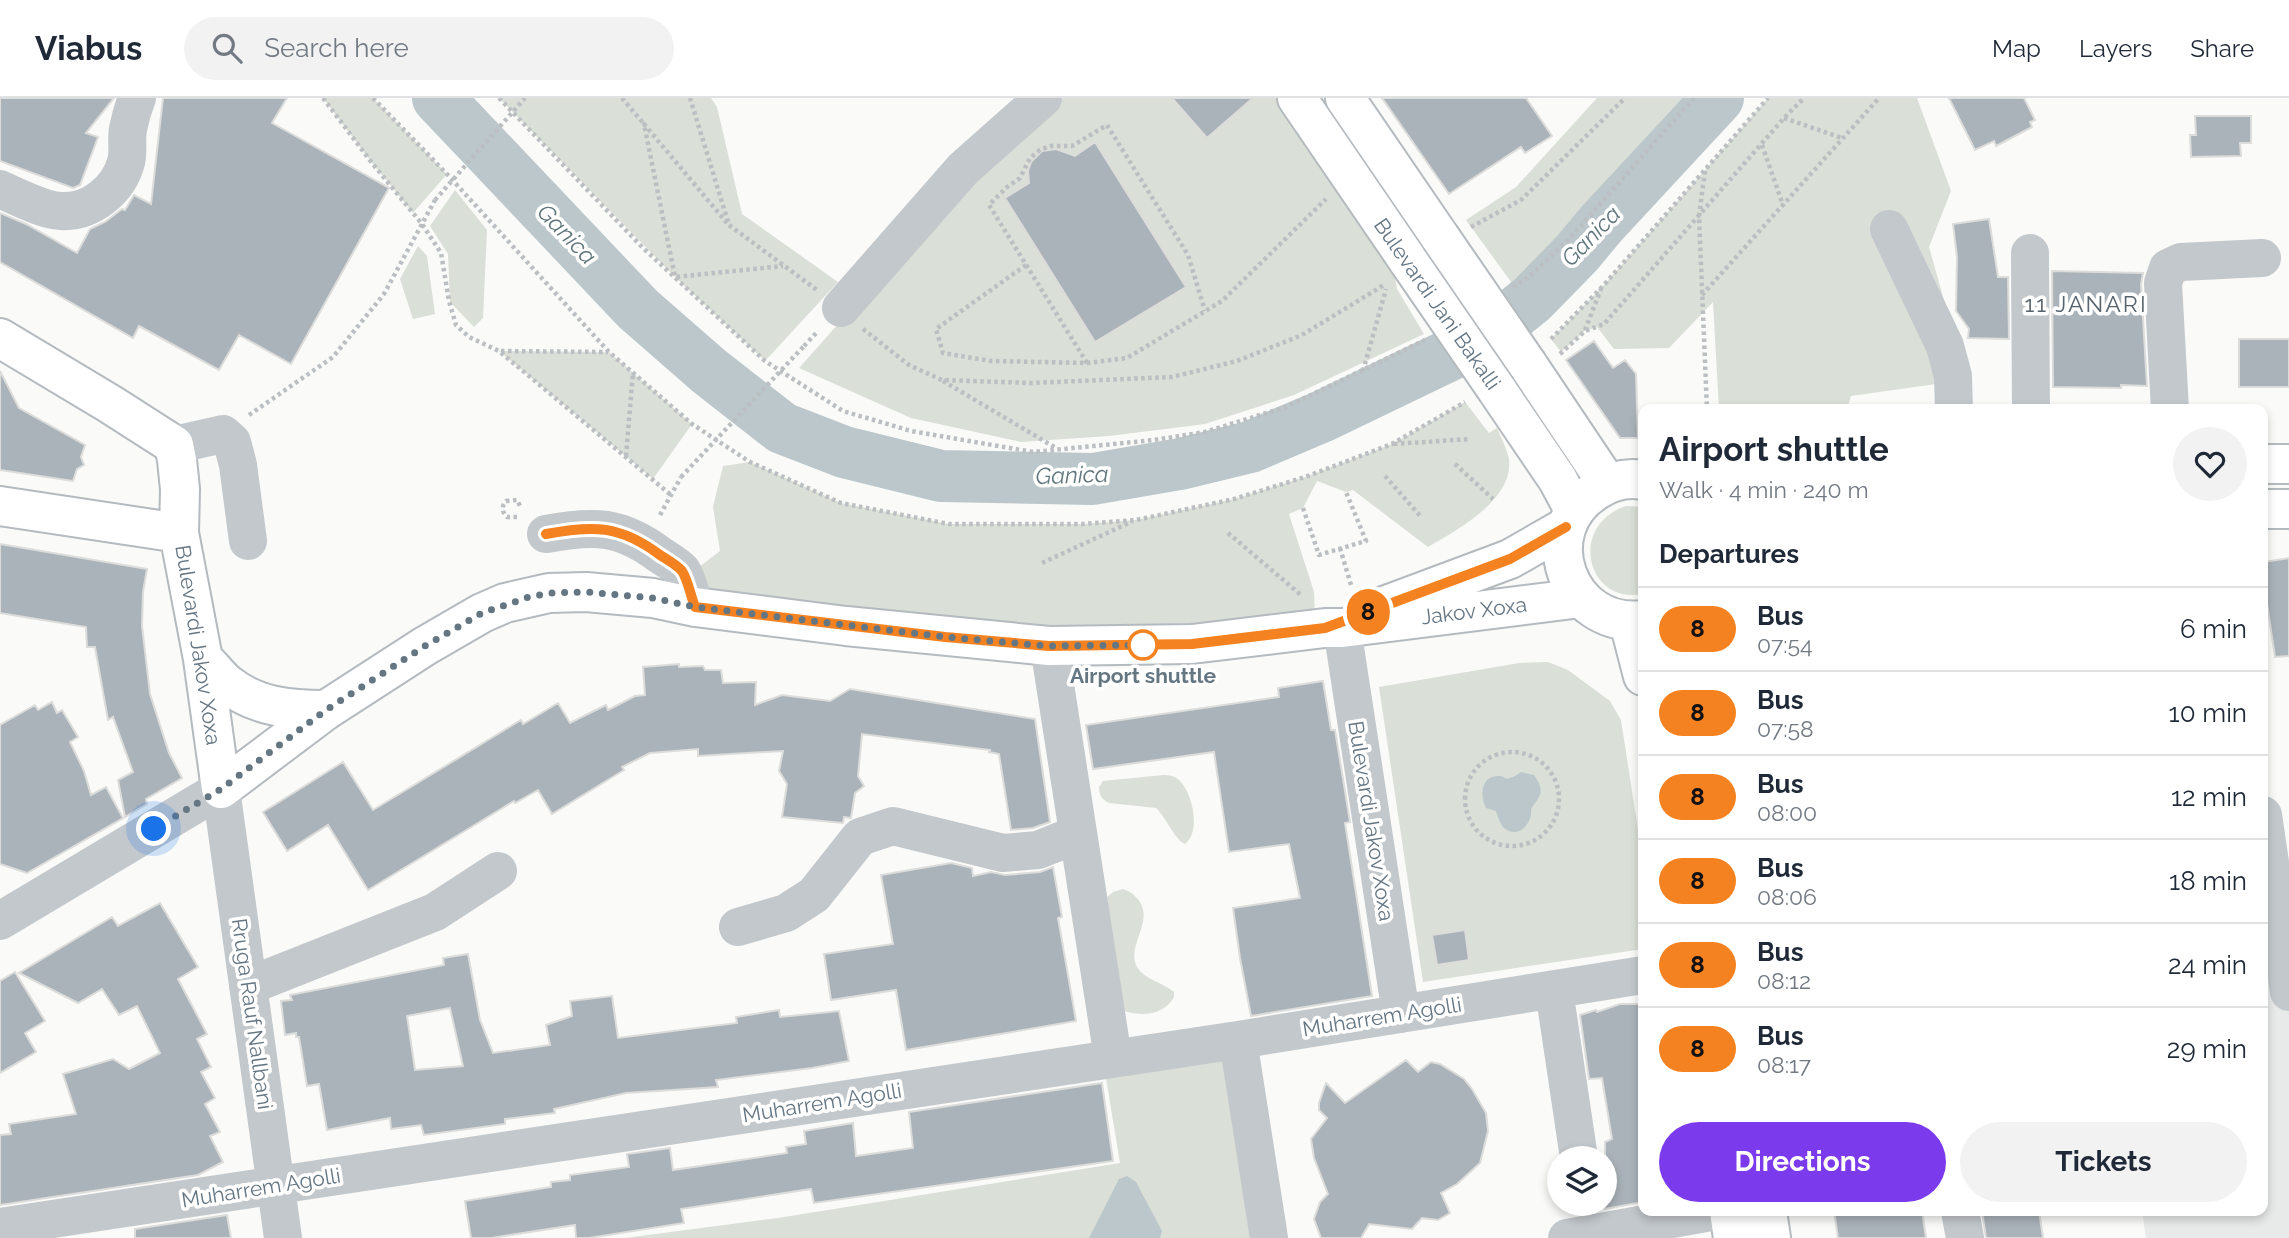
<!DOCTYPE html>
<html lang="en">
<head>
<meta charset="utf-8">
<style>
	:root { --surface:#fff; --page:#f2f2f3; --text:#1f2937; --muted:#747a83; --line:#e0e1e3; --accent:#7c3aed }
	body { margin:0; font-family:Raleway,sans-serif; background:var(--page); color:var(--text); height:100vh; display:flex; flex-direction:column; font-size:26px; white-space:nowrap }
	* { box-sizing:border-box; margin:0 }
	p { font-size:23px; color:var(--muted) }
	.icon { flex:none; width:38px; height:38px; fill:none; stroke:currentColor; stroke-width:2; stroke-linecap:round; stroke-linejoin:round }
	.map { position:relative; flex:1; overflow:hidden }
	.panel { position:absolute; left:1638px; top:306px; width:630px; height:812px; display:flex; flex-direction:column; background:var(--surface); border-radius:14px; box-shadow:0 4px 10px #0003 }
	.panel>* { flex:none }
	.badge { padding:0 14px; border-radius:23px; font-size:24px; line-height:46px }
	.fabs { position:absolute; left:1547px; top:1048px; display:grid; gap:14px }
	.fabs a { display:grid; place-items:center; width:70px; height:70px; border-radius:50%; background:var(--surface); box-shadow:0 4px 10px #0003; font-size:35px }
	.you { position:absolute; width:35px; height:35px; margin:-18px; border:5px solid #fff; border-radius:50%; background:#1a73e8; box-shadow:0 0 0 10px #1a73e833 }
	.map>.badge { position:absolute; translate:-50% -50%; box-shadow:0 0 0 4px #fff }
	h2 { padding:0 21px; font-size:26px; line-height:63px }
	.round { display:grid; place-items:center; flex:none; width:74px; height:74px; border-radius:37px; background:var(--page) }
	.head { display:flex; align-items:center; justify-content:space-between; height:119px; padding:0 21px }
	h1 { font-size:33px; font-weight:700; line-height:52px }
	.primary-button { display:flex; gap:14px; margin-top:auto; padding:14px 21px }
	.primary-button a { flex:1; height:80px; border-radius:42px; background:var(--accent); color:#fff; font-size:28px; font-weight:700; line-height:80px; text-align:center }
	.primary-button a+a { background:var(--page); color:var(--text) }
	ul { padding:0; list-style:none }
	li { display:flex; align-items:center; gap:21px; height:84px; padding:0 21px; border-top:2px solid var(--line) }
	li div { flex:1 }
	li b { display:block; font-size:26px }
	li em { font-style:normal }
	li .badge { min-width:77px; font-weight:700; text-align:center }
	header { display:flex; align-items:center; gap:42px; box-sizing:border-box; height:98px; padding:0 35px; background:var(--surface); border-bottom:2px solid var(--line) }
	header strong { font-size:33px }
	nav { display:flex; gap:38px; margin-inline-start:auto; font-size:24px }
	.search { width:490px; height:63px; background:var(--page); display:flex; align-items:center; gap:18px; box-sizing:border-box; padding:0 24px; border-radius:38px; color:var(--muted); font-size:26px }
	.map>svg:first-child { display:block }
	.built { fill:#e8e9e9 }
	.green { fill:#dadfd7 }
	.water { fill:#bbc7cb }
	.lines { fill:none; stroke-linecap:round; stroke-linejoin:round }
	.river { stroke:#bbc7cb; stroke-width:52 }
	.building { fill:#aab3b9; stroke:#dcdcda; stroke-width:2; fill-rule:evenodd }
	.major-casing { stroke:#b5babe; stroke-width:42 }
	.path { stroke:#bbbfc2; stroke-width:4.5; stroke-dasharray:3.5 3.5; stroke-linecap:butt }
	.minor { stroke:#c3c8cc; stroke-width:38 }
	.major { stroke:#fff; stroke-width:38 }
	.major-bridge-casing { stroke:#b5babe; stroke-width:42; stroke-linecap:butt }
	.path-bridge { stroke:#bbbfc2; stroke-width:4.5; stroke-dasharray:3.5 3.5; stroke-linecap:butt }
	.major-bridge { stroke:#fff; stroke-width:38 }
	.line-casing { stroke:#fff; stroke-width:16 }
	.line { stroke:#f58220; stroke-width:10 }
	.walk { stroke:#657683; stroke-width:7; stroke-dasharray:0 12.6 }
	.stop-dot { fill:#fff; stroke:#f58220; stroke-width:3.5 }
	.labels { text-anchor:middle; stroke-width:7; stroke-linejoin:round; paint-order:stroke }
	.street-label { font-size:21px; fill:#657683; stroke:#fff }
	.stop-label { font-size:21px; font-weight:bold; fill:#657683; stroke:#fff }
	.water-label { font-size:23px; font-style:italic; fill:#60757c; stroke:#fff }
	.neighbourhood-label { font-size:23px; letter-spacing:2px; fill:#57646e; stroke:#fff }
</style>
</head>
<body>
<header>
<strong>Viabus</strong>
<div class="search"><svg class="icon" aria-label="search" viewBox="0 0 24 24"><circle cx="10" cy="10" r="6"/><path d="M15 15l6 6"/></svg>Search here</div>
<nav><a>Map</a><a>Layers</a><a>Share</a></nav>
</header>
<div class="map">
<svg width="2289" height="1140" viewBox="0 0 2289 1140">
	<rect width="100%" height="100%" fill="#fafaf8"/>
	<path class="built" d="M2289,820V1140H2146L2142,1113H2263V824Z"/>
	<path class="green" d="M323,0H373L447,76L413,115L372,65Z
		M499,0H711L717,9L742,116L838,184L765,263L675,179Z
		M1063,0H1287L1391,157L1397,191L1424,236L1294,297L1205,326L1109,338L1021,344L911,320L799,270L969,79Z
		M1597,0H1694L1571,139L1530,178L1514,188L1466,122L1516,89Z
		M1768,0H1917L1951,93L1929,149L1961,262L1936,286L1851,298L1847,311H1719L1713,204L1669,250L1614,251L1597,229L1585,233L1561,254L1551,241L1603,188Z
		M455,92L487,132L483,220L474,229L450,204L448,156L430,128Z
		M418,148L427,158L435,216L413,221L400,181Z
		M499,253L609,254L692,326L653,381Z
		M1465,304L1489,335L1497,330C1501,340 1507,351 1509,361C1514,402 1457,432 1428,449L1353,392L1346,394L1317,383L1303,410L1289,416L1314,494L1315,523L1053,541L700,502L695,472L720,453L713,409L723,368L750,364L841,405L949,426H1083L1136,422L1234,401L1305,379L1392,346Z
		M1626,408L1643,409V496C1586,507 1568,427 1626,408Z
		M1548,564L1568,572L1610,603L1621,622L1643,764V851L1423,884L1379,589L1519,565Z
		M1163,677C1170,677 1175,678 1179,682C1193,695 1201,734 1185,746C1174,741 1166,719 1156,710L1109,705C1102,702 1099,697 1099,689L1103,683Z
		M1123,791C1131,794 1135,797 1140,804C1153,826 1126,848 1137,869C1145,882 1164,885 1174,894V899C1164,917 1143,919 1124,913L1107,799L1113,794Z
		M1247,946L1277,1140H625L778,1120L1120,1065L1104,968Z"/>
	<path class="water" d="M1521,674L1534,677C1546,695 1540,697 1531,711C1533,725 1518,742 1504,730C1500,726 1498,719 1496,713L1486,710C1480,699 1480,677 1499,678C1505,678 1504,682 1510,680C1514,679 1518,676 1521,674Z
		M1127,1078L1136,1084L1162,1133L1160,1140H1089L1119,1081Z"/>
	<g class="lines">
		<path class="river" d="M438,0L638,211L709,273L782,330L844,354L941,378L1093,381L1180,366L1250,349L1323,318L1483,241L1532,201L1577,155L1602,125L1718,0"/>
	</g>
	<path class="building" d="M0,0H114L86,35L98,39L80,87L73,90L0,63Z
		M163,0H287L272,25L389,90L291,266L239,237L219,272L139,228L133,240L0,164V115L26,126L77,155L90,131L105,124L122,111L125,112L134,97L151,106Z
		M1172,0H1253L1207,40Z
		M1382,0H1526L1552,38L1525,55L1521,49L1449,96Z
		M1949,0H2024L2035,22L2030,24L2032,29L1996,48L1994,43L1975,52Z
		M2195,18H2251V45H2240L2241,58L2191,59L2190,37H2196Z
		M1095,44L1186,189L1095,244L1005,100L1029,85L1028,73L1031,64L1042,53L1056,51L1075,58Z
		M1989,121L1998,179H2008L2009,241L1968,240L1969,231L1956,213L1957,159L1953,126Z
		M2052,173L2143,175L2141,186L2147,288L2121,287V290L2053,289Z
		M2239,241H2289V289H2239Z
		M1594,243L1613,270L1625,262L1636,276L1638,340H1620L1566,262Z
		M0,273L19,310L85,347L81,359L84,367L77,371L73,383L0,372Z
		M0,446L147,471L143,494L142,528L150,596L169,655L182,680L146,701L147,706L125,719L118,682L133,674L113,619L108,622L95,549H87L86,529L0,515Z
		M2289,460V558L2275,559L2263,479V464Z
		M679,566V569L703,568L705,572H721L723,585L756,584L755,607L782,597L830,603L850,591L1035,621L1050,724L1033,730L1011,732L999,656L989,654L990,652L862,636L858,678L864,688L855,695L851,720L844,719L843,725L782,719L787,686L779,673L783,653L698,658V651L650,655L622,669L624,672L552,716L538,692L515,705L514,703L368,792L328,727L287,753L263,714L343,664L373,712L521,622L523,626L558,605L570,625L606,607L608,612L635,598L645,597L643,569Z
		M1323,583L1331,632H1335L1350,724L1345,725L1372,898L1251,918L1240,860L1233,810L1300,800L1289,746L1229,754L1214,654L1093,671L1086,627L1279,599L1278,590Z
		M52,604L57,615L62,612L78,639L70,644L84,673L91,697L106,689L123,720L27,775L0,766V627L35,607L38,612Z
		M951,765L972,770L973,778L991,774L1005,777L1040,774L1053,769L1062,819L1058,820L1076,923L906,952L896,892L831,902L824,856L893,846L881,777Z
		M160,805L198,869L178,881L207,936L197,941L211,969L201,974L215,1000L205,1006L220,1034L210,1038L223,1064L198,1077L0,1107V1037L11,1036L9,1026L76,1016L63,976L113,961L129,971L160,955L137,908L119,917L102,891L78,905L19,875L112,819L118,828Z
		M1465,832L1469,862L1437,867L1432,837Z
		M468,856L480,922L493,955L550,947L546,927L572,918L570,903L612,898L618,940L737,925L736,919L779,912L780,919L839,913L849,963L812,970L716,982L718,989L626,995L554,1011L555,1015L505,1021V1026L424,1037L421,1027L391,1031L390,1020L327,1032L319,986L307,988L299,939H296V935L285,937L281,903L292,902L290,897L444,867L443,860ZM450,910L463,968L415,972L407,918Z
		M15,874L45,923L25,935L36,954L0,975V883Z
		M1620,906H1643V1104L1605,1111V1044L1612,1041L1602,980L1589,981L1580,917L1596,912L1597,914Z
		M1406,962L1418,974L1431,964L1440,966L1464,981L1472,991L1486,1015L1488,1033L1480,1065L1457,1086L1441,1095L1450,1115L1438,1122L1422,1120L1412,1131L1369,1126L1361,1140H1321L1314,1121L1320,1104L1328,1096L1314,1060L1311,1041L1327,1020L1319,1012V1005L1326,985L1345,1005Z
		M1102,985L1113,1063L814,1105L811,1091L681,1111L684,1125L589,1140H576L575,1127L491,1140H471L465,1103L551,1089V1084L570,1082V1077L629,1069L627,1056L670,1050L673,1072L787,1055L786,1049L806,1046L804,1033L853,1025L856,1058L913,1050L909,1014Z
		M1834,1113H1922L1926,1140H1838Z
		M1982,1113H2039L2043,1140H1986Z
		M227,1117L231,1140H135V1131Z"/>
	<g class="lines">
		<g class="major-casing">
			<path id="major" d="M1297,0L1409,164
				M1345,0L1440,139
				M0,240L110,306L174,347L177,362L180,391L179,435L203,561L221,691L326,612L425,548L482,515L505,505L549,495L586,494L653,500L695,509L846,528L1049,548L1192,546L1325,530H1342L1581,500
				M1528,267L1607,385
				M1497,292L1558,382L1574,412
				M2263,366H2289
				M1643,382C1627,379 1611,383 1597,392C1532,432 1567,531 1643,522
				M0,408L179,435
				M2263,411H2289
				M1376,511L1510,461L1566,429
				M1629,524L1643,578
				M203,561C211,568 218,578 226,585C255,609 290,612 326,612
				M1729,1113L1733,1140
				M1767,1113L1771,1140"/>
		</g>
		<path class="path" d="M323,0L372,65L422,126L441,155L449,203L456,227L469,239L499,253L671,397
			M373,0L447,76L609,254L692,326L750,364L841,405L949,426H1083L1136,422L1234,401L1305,379L1392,346L1465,304
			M499,0L642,149L765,263L843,313L911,333L1033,354L1154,342L1205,334L1286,309L1425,242
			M622,0L644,26
			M690,0L729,127L817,192
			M1784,20L1842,40
			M1762,47L1783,107
			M1705,73L1699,118L1707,312
			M727,125L644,26L675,179L783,168
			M1471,129L1521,102L1625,0
			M1026,167L936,231L943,255L991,263L1087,265L1127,260L1222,203L1326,101
			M1513,189L1530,178L1571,139L1694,0
			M1702,197L1879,0
			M863,231L909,267L942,282L1031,285L1172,279L1237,263L1302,237L1384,187
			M1585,232L1601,191
			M1551,241L1603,188L1768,0
			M804,248L818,233
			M501,253L608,254
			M1560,256L1585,233L1604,226L1784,20L1804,0
			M1087,265L989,107L1007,89L1020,80L1030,60L1040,52L1050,48H1072L1107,27L1188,157L1205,213
			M1363,273L1386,191
			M943,283L1056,350
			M249,317L333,259L384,196L435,102
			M1394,346L1470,341
			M626,358L633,274
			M1455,366L1493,401
			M1385,378L1422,420
			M1303,410L1319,457L1366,443L1346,394
			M660,417L681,379
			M517,419H507C502,414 501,409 506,403L517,402L520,408
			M1228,435L1301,497
			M1340,450L1351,487
			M1042,465L1133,423
			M1465 701a47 47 0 1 1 94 0a47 47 0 1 1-94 0Z"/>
		<path class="minor" d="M0,91C18,99 42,112 61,113C91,115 119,91 126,64C129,54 126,42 128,31C130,21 133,10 137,0
			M1889,131L1945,248L1953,278L1954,312
			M2030,155L2031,312
			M841,210L963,71L1043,0
			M2170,312L2163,185L2168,170L2181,164L2262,160
			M174,347L223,336L232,344L238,367L248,443
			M546,436C593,427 620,427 660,457C666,461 677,467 682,473C688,482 691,498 695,509
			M1342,530L1401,916
			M1049,548L1113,960
			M2263,717L2289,894
			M0,823L221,691L283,1140
			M738,829L786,815L814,797L860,739L893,728L1003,755L1038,752L1078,736
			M248,888L435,814L498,773
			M1554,892L1579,1060
			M1238,942L1269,1140
			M1960,1113L1965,1140
			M0,1129L1238,942L1643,877
			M1567,1140L1717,1113"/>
		<use href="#major" class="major"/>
		<g class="major-bridge-casing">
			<path id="major-bridge" d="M1440,139L1528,267
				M1409,164L1497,292"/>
		</g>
		<path class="path-bridge" d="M435,102L525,0
			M681,379L804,248"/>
		<use href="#major-bridge" class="major-bridge"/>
	</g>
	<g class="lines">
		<g class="line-casing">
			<path id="line" d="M546,436C593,427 620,427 660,457C666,461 677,467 682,473C688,482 691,499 695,509L945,539L1049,548L1192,546L1325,530L1510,461L1566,429"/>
		</g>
		<use href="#line" class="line"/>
		<path class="walk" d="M154,731L221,691L326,612L425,548L482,515L529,499L550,495L586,494L653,500L695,509L945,539L1049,548L1143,547"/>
	</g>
	<circle class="stop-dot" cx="1143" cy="547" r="14"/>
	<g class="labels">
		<g class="street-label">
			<text transform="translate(1437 206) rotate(55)" y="7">Bulevardi Jani Bakalli</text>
			<text transform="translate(1474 513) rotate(-7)" y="7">Jakov Xoxa</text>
			<text transform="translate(198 547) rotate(81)" y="7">Bulevardi Jakov Xoxa</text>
			<text transform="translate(1371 723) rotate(81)" y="7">Bulevardi Jakov Xoxa</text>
			<text transform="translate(252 916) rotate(82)" y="7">Rruga Rauf Nallbani</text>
			<text transform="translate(1382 919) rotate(-9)" y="7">Muharrem Agolli</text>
			<text transform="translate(822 1005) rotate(-9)" y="7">Muharrem Agolli</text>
			<text transform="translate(261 1090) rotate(-9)" y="7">Muharrem Agolli</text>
		</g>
		<g class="stop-label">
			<text x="1143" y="585">Airport shuttle</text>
		</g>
		<g class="water-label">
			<text transform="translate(567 136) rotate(46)" y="8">Ganica</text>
			<text transform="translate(1591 138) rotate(-46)" y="8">Ganica</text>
			<text transform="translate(1072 377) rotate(-2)" y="8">Ganica</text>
		</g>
		<g class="neighbourhood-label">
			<text x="2086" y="214">11 JANARI</text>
		</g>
	</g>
</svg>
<div class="fabs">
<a><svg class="icon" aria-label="layers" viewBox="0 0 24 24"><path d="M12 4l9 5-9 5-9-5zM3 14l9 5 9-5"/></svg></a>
</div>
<div class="you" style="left:154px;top:731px"></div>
<b class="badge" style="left:1368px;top:514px;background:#f58220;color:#111">8</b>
<section class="panel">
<div class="head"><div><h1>Airport shuttle</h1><p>Walk · 4 min · 240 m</p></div><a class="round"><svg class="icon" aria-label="heart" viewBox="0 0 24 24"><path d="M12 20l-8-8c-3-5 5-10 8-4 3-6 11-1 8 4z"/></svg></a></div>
<h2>Departures</h2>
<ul>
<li><span class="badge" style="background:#f58220;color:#111">8</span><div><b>Bus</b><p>07:54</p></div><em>6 min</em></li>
<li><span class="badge" style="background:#f58220;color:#111">8</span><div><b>Bus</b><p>07:58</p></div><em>10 min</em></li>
<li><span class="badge" style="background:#f58220;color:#111">8</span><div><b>Bus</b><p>08:00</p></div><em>12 min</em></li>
<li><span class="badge" style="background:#f58220;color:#111">8</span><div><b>Bus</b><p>08:06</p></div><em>18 min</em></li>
<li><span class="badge" style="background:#f58220;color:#111">8</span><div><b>Bus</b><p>08:12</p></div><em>24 min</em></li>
<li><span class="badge" style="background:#f58220;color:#111">8</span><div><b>Bus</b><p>08:17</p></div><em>29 min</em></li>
</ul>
<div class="primary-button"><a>Directions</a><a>Tickets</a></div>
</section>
</div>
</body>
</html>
